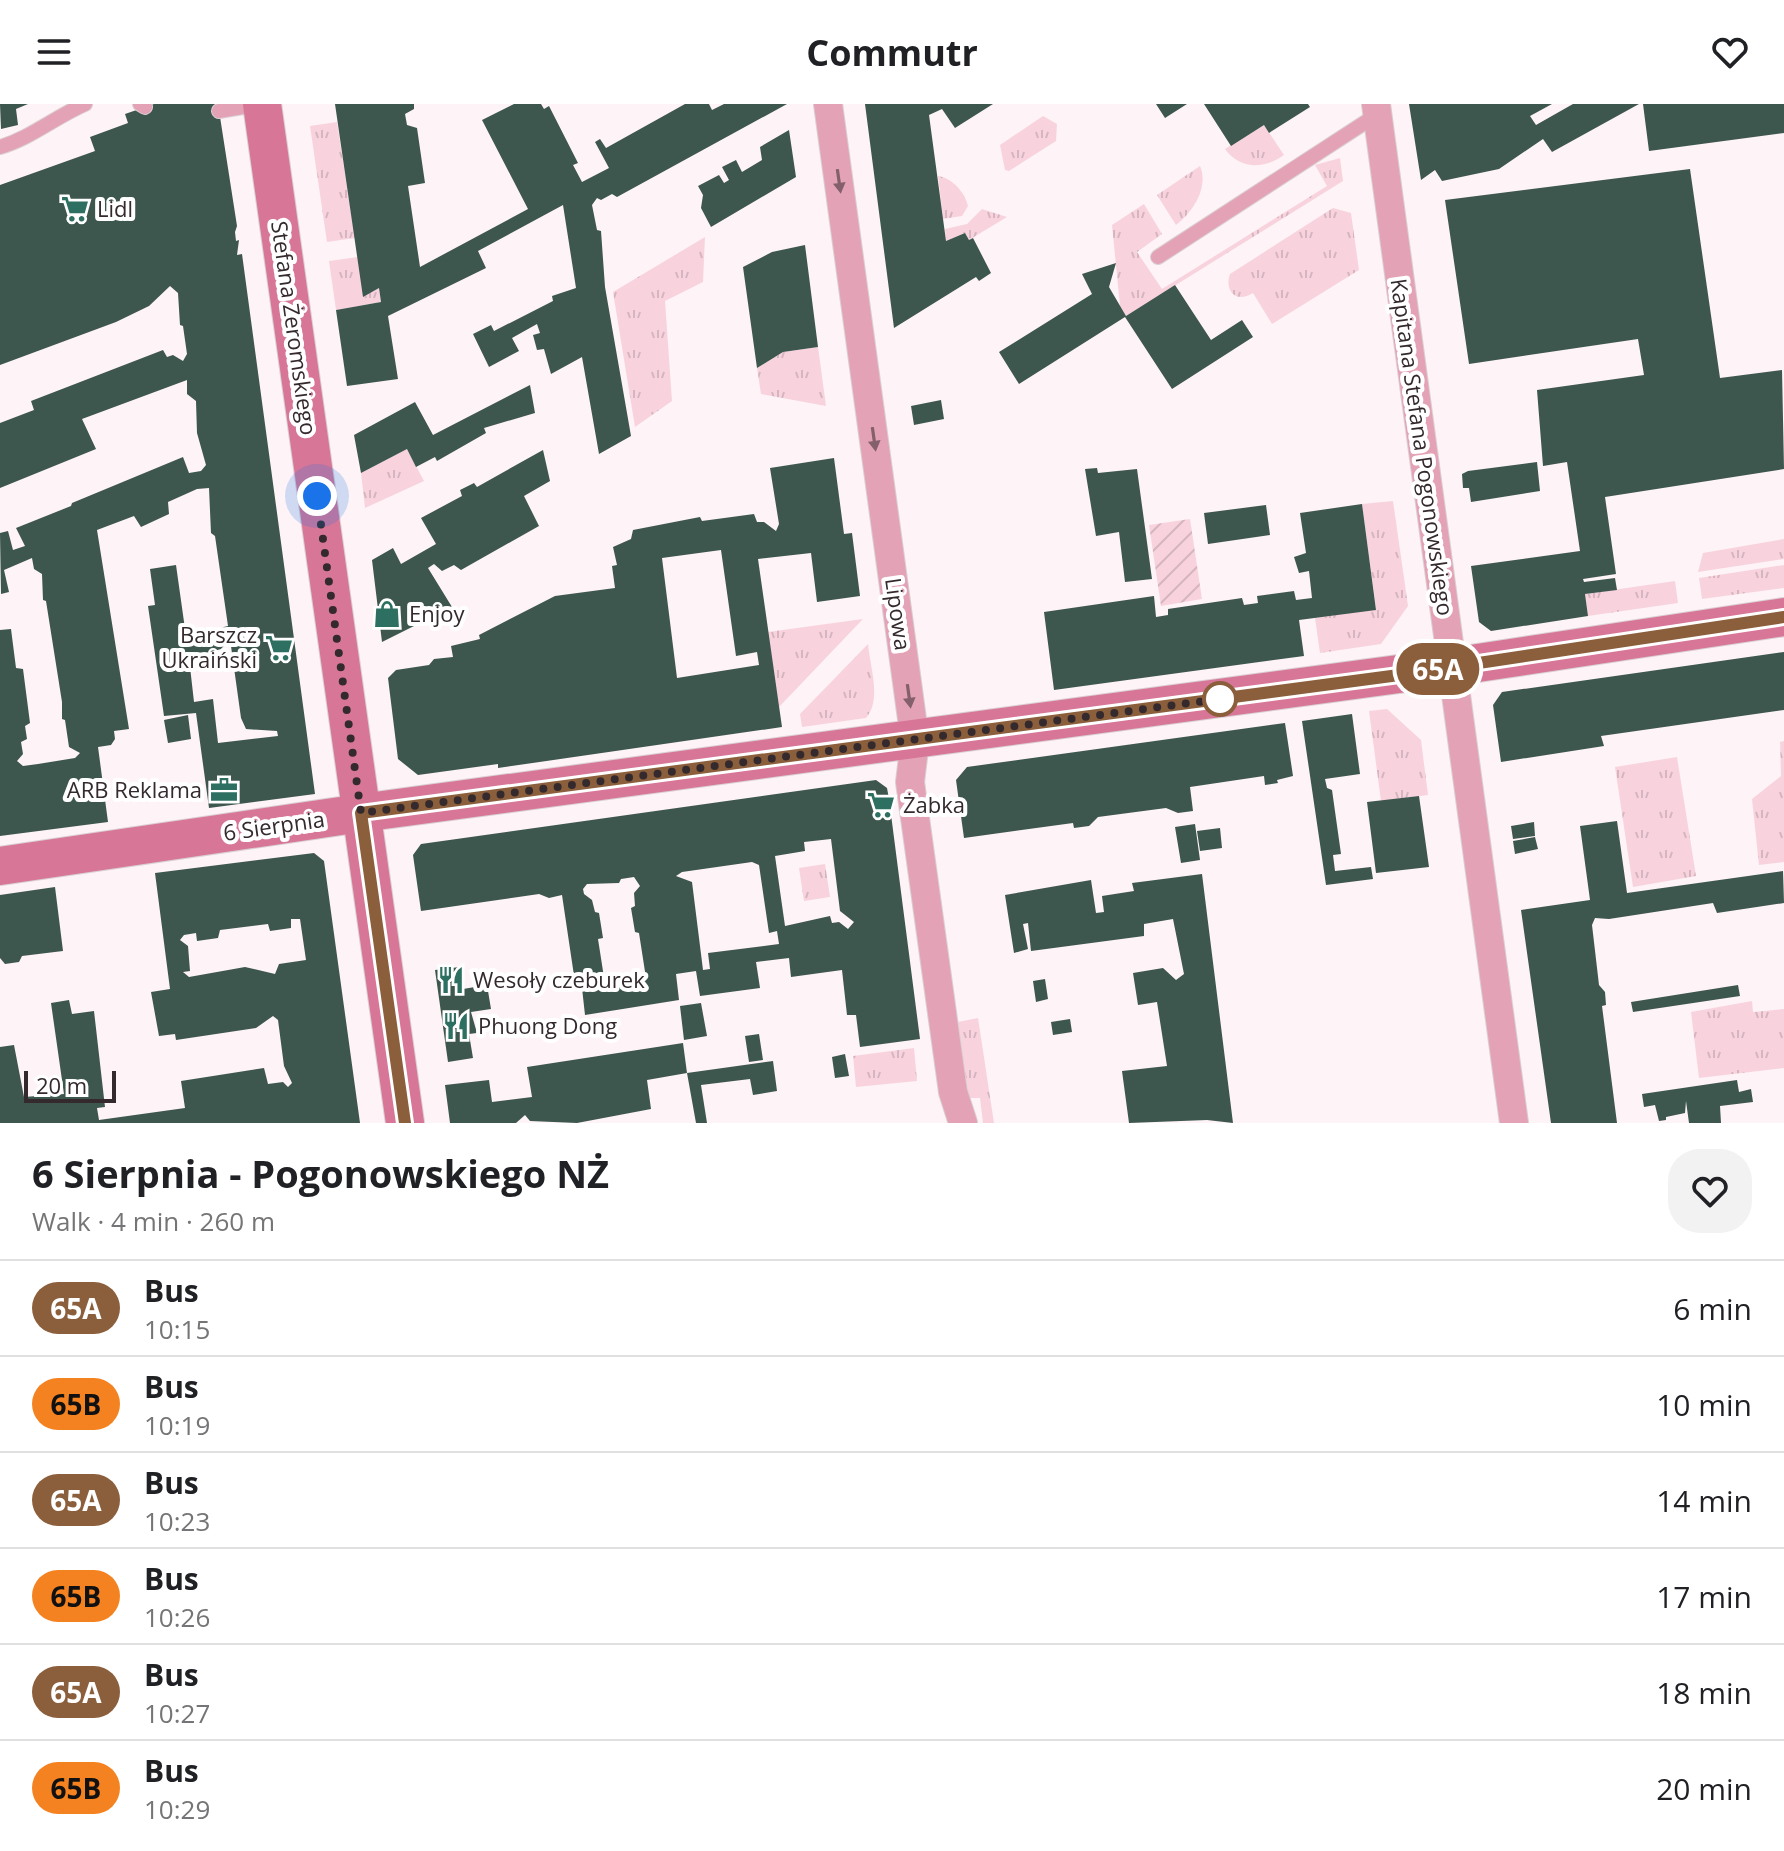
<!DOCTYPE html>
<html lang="en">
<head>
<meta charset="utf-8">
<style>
	:root { --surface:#fff; --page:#f2f2f2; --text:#202124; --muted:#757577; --line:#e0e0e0 }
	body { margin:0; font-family:"Open Sans",sans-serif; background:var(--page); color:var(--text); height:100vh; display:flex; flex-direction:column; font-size:30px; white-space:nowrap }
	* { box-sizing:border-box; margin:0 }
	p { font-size:26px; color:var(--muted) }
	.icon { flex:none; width:44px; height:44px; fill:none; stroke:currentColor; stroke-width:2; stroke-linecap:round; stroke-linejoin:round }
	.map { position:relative; height:1019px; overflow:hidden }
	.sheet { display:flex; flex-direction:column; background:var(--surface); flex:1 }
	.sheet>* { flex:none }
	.badge { padding:0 16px; border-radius:26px; font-size:28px; line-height:52px }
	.scale { position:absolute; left:24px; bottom:20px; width:92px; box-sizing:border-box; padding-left:8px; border:4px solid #342a2d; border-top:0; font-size:22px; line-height:28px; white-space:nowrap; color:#342a2d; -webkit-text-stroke:6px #fff; paint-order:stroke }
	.you { position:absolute; width:40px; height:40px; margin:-20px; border:6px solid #fff; border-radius:50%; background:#1a73e8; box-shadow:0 0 0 12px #1a73e833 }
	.map>.badge { position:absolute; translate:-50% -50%; box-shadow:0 0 0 4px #fff }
	.round { display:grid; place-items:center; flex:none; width:84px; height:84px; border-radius:32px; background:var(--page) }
	.summary { display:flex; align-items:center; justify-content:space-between; height:136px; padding:0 32px }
	h1 { font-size:38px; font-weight:700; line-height:60px }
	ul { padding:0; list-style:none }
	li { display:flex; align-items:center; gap:24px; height:96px; padding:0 32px; border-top:2px solid var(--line) }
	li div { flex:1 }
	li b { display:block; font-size:30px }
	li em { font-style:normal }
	li .badge { min-width:88px; font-weight:700; text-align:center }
	header { display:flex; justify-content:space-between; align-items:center; height:104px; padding:0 32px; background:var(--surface); font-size:36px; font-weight:700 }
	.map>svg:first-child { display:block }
	.grass { fill:url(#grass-tufts) }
	.garden { fill:url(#garden-furrows) }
	.building { fill:#3d564e; fill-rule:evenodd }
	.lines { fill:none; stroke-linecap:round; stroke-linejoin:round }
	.lane-casing { stroke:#dacfd2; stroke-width:16 }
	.street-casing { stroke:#dacfd2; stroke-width:30 }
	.secondary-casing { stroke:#dacfd2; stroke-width:40 }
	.lane { stroke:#e4a2b6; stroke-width:14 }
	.street { stroke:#e4a2b6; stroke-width:28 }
	.secondary { stroke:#d77697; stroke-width:38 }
	.oneway { fill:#83606b }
	.line-casing { stroke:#fff; stroke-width:18 }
	.line { stroke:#8b5e3c; stroke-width:12 }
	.walk { stroke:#342a2d; stroke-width:8; stroke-dasharray:0 14.4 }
	.stop-dot { fill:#fff; stroke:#8b5e3c; stroke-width:4 }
	.labels { text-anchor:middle; stroke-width:8; stroke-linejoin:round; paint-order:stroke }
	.poi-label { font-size:22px; fill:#342a2d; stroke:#fff; text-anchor:start }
	.street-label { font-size:22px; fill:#342a2d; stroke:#fff }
</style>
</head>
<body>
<header><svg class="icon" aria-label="menu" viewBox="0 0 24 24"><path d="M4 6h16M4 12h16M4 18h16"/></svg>Commutr<svg class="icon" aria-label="heart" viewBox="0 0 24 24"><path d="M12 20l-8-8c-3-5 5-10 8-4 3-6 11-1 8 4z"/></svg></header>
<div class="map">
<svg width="1784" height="1019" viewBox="0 0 1784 1019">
	<defs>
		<pattern id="grass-tufts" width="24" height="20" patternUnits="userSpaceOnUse" patternTransform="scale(2)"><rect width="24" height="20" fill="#f8d3de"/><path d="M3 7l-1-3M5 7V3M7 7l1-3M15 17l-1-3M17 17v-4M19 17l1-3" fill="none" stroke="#d5b5bf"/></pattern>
		<pattern id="garden-furrows" width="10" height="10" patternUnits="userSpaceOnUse" patternTransform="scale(2)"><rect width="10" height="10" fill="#f8d3de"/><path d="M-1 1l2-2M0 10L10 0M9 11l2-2" fill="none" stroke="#d5b5bf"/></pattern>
	</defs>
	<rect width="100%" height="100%" fill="#fef3f6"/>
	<path class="grass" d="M1043,12L1057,20L1056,37L1009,67L1005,66L1000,41Z
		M337,18L355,134L327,138L310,22Z
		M1264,21L1284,51C1265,65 1240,66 1225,45Z
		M1340,54L1343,77L1126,212L1120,202L1112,121L1144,100L1162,130L1137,148L1162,185L1327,82L1315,61Z
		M1200,62C1209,83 1193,108 1176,121L1157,91Z
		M938,72C952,74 965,88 968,102L962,112L943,115Z
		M1333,104L1351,109L1359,166L1272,220L1253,189C1236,200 1224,187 1230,170Z
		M982,105L1007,113L969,136L965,129L946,137L945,125L967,120Z
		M705,133L703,178L665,197L672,297L635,323L613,188Z
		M358,153L364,192L379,184L381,198L336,206L329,157Z
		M818,243L826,302L761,290L757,264L783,248Z
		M407,345L424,377L365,404L361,369Z
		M1393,397L1408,502L1381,540L1320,549L1315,514L1376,505L1362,400Z
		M1784,435V455L1698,468L1703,449Z
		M1784,461V484L1702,495L1699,474Z
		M1675,477L1678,499L1588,512L1585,490Z
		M863,515L779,603L768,528Z
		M868,540C870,563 882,596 866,614L802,623L800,610Z
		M1387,605L1421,636L1428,691L1381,697L1369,607Z
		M1784,637V758L1759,761L1752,695L1781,672L1780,638Z
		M1677,653L1696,772L1633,783L1615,663Z
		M825,760L830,793L804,797L799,764Z
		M1752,897L1753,908L1784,905V964L1699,974L1691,908Z
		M978,914L994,1019H983L980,994H970L967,989L958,918Z
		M914,944L917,977L856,983L853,952Z"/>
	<path class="garden" d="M1190,415L1202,495L1161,502L1149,421Z"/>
	<path class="building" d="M0,0H28L16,5L18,21L1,25Z
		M154,0H218L237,122L235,128L236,137L239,136L237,151L242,150L315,690L209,704L196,609L164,612L148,502L155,501L150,465L176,461L186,532L228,522L215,432L211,429L209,384L197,385L168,398L169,410L141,423L134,412L97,426L129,625L114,627L115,635L111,641L98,643L108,718L0,732V526L11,525L16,564L23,565L30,619L25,622L27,635L21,638L23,650L17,657L23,662L38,660L75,654L80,649L69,643L65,616L62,615V598L46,497L43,496L42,470L34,465L32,454L4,466L9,488L1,490L0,429L8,427L13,446L25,442L16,424L71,402L72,399L183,353L189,369L201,367L206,361L197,329L196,297L187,290V276L82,315L96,345L0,384V319L34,306L31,297L163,246L167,253L173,251L183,257L187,250L183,222L180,221L178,189L170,182L149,202L116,218L0,261V81L95,47L90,33L128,19L125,10ZM230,535L241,614L246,625L277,627L278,632L218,639L213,595L194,598L189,554L221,545Z
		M335,0H414V5L405,10L407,21L417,24L425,79L408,82L420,163L528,105L482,16L514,0H541L544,5L549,2L578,59L573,61L582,78L609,64L595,38L600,35L606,44L685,0H709L712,6L724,0H787L617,93L612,90L601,96L597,94L592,101L597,126L601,127L605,183L631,332L599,350L582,253L551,270L544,245L537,246L533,231L540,229L537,220L512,234L519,247L489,263L473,230L491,221L494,227L553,197L552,192L576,184L563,101L478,147L486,164L388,212L398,275L347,282L336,206L381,198L379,184L363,193Z
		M865,0H993L955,24L942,5L929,11L946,137L965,129L969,136L973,134L991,169L979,177L976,173L894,224Z
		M1156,0H1187L1165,14Z
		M1204,0H1308L1310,3L1269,29L1264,21L1231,42Z
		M1409,0H1552L1530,12L1536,21L1573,0H1639L1552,48L1543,35L1499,65L1442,77L1435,66L1421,76Z
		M1643,0H1784V29L1649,47Z
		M789,26L796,73L711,123L701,104L703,91L698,82L719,71L724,79L729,76L722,63L736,56L742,68L762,56L760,43Z
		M1690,65L1720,274L1782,266L1784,365L1605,393L1616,470L1583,475L1584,478L1615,474L1617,486L1585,490L1588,512L1491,527L1479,518L1471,462L1580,447L1567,358L1543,362L1537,286L1644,271L1638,235L1469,260L1445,96Z
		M805,141L818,243L783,248L757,264L743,163L772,148Z
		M1116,159L1109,183L1126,212L1175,181L1211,236L1242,216L1253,233L1172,285L1125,213L1019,280L999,248L1092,190L1082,170Z
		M530,281L535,309L484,324L486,329L437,357L435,353L416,363L407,345L361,369L354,331L415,298L433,331Z
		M941,296L944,315L914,321L911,302Z
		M543,346L550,377L524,392L539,422L461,466L454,461L442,467L434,460L428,464L452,503L382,538L372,456L393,444L401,460L436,440L421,414L462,392L460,386L474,379L477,383Z
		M834,354L844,430L852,429L860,492L817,498L811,449L758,455L782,623L498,664V660L418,671L398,655L388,574L396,566L429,561L434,555L453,553L451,542L480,535L479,531L555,492L615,484L612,462L617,461L613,443L631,435L633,426L700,413L702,417L754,410L757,418H764L776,427L779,420L770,364ZM721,446L736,552L757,548L759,561L677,574L662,454Z
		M1537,358L1540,387L1471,398L1469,384H1463L1462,370L1468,367Z
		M1097,364L1098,369L1137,365L1152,475L1125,478L1119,428L1096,432L1085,365Z
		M1362,400L1376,506L1299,516L1304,552L1054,586L1044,508L1154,492L1156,513L1168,511V505L1242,494L1244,501L1258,499L1257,492L1294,487L1296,496L1312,494L1309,467L1299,469L1294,453L1306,449L1300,409Z
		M1266,401L1270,431L1208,440L1204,409Z
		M1784,548V606L1601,632L1604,642L1501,658L1493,601L1502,588Z
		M1352,610L1360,670L1325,675L1327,684L1332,686L1341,750L1333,751L1335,767L1371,763L1373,775L1326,781L1302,617Z
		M188,611L191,635L168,639L164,616Z
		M1285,619L1293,672L1277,676L1278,679L1265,681L1264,672L1190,683L1193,707L1178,709L1166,704L1098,713L1089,722L1074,724L1073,719L964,734L956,676L967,663Z
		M876,676L887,684L889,695L920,935L860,943L856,911H847L842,866L791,873L789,854L756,858L760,884L700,892L696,867L676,870L679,896L585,911L582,884L576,885L562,791L549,794L539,790L421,807L413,751L421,740ZM831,735L840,807L854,818L848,825L839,818L832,819L830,812L785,822L775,752L805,747L804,738ZM752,758L759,761L769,829L777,827L779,840L708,849L710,865L703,866L692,778L676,772L682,768ZM634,773L640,782L634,789L635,802L631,804L635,828L639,829L646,874L631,876V869L617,871L618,878L605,880L598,835L603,834L599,809L595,808L592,796L584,790L583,785L587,780L619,779L621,775Z
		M1419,692L1429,763L1376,769L1367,698Z
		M1617,717L1627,789L1783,767L1784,799L1717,809L1713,799L1609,815L1595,814L1592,821L1599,881L1605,888L1606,901L1602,902L1617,1019H1551L1521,806L1590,796L1580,722Z
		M1534,718L1535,732L1513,735L1511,722Z
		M1195,720L1200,756L1181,759L1175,723Z
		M1220,724L1222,744L1200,747L1197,727Z
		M1535,733L1538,745L1515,750L1513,737Z
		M314,749L324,757L360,1019H0V943L14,941L24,993L64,990L51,899L69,896L72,910L94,907L105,1003L97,1004L99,1016L185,1004L181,977L264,964L268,980L283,978L288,983L292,979L284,962L278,916L273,912L256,924L176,936L175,930L159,932L151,888L170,885L155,769ZM291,815H300L306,856L279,860L275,870L245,863L189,873L183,868L190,867L188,842L180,836L184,831L196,829L197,837L218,834L220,826L268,820L270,827L291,824Z
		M1202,770L1233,1019L1207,1016L1129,1019L1122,967L1167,962L1157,898L1138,901L1133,869L1163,864L1176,876L1184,870L1173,815L1144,820V832L1031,847L1028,819L1023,820L1028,845L1014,849L1005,791L1091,776L1096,809L1104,808L1102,792L1134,787L1132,779Z
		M55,783L63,847L22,852L19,858L5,860L0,854V791Z
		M460,863L463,885L487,881L491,905L471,908L477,929L469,930L473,954L448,958L435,866Z
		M1045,875L1048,895L1036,898L1033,877Z
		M1738,881L1740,892L1633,908L1631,898Z
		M701,899L707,932L684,936L680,902Z
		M1070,915L1072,928L1053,931L1051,918Z
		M759,930L763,956L749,958L745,932Z
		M683,939L687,969L647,976L651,1005L577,1019L530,1017L525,1011L516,1019H450L445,981L489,976L492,998L532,993L527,963Z
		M845,950L849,972L835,974L832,953Z
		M773,957L777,987L753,991L750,975L701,981L707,1019H696L687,969Z
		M1737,976L1739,988L1751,985L1753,998L1720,1002L1721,1019H1689L1686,997L1685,1009L1666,1013V1016L1659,1017L1655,1001L1644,1003L1642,990Z"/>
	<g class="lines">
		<g class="lane-casing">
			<path id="lane" d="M140,0L145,3
				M219,7L262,0
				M0,43C31,34 55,13 85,0
				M1158,153L1378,10"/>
		</g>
		<g class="street-casing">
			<path id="street" d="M828,0L915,637L910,678L953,988L963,1019
				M1376,0L1514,1019"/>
		</g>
		<g class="secondary-casing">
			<path id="secondary" d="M262,0L405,1019
				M0,762L361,709L1451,563L1784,513"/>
		</g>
		<use href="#lane" class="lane"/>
		<use href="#street" class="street"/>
		<use href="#secondary" class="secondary"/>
	</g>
	<defs><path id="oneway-solid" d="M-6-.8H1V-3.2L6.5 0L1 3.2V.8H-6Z" transform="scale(2)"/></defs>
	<g class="oneway">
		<use href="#oneway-solid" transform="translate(839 77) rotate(82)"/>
		<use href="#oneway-solid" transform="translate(874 335) rotate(82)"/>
		<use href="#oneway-solid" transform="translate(909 592) rotate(82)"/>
	</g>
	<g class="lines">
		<g class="line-casing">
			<path id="line" d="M405,1019L361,709L1399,571L1784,513"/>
		</g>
		<use href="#line" class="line"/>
		<path class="walk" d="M317,392L361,709L1220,595"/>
	</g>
	<defs>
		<g id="supermarket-bare" transform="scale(2.16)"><path d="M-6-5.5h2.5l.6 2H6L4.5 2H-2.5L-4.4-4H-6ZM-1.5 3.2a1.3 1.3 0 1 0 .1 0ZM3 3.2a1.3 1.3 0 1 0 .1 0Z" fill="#2d6f60" stroke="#fff" stroke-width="2.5" paint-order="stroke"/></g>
		<g id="shop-bare" transform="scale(2.16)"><path d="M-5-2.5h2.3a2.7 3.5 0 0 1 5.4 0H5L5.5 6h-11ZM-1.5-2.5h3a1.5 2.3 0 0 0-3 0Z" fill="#2d6f60" stroke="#fff" stroke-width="2.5" paint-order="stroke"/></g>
		<g id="office-bare" transform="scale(2.16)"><path d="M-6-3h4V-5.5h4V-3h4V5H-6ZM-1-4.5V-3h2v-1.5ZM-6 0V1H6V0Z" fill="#2d6f60" stroke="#fff" stroke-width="2.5" paint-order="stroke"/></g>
		<g id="restaurant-bare" transform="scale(2.16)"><path d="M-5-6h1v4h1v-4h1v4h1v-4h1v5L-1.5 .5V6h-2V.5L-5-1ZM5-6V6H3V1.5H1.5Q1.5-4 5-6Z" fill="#2d6f60" stroke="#fff" stroke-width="2.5" paint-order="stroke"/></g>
	</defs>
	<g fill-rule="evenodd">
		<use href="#supermarket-bare" x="75" y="105"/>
		<use href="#shop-bare" x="387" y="510"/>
		<use href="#supermarket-bare" x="279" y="544"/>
		<use href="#office-bare" x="224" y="686"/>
		<use href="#supermarket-bare" x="881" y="701"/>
		<use href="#restaurant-bare" x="451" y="876"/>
		<use href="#restaurant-bare" x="456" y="922"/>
	</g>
	<circle class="stop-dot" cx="1220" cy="595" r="16"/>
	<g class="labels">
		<g class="poi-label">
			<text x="97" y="113">Lidl</text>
			<text x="409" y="518">Enjoy</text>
			<text x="257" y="539" text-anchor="end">Barszcz<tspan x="257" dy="25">Ukraiński</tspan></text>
			<text x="202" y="694" text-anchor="end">ARB Reklama</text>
			<text x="903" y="709">Żabka</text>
			<text x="473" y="884">Wesoły czeburek</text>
			<text x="478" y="930">Phuong Dong</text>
		</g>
		<g class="street-label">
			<text transform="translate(294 224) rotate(82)" y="8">Stefana Żeromskiego</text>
			<text transform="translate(1422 343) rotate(82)" y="8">Kapitana Stefana Pogonowskiego</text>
			<text transform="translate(898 510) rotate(82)" y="8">Lipowa</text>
			<text transform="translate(274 722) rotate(-8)" y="8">6 Sierpnia</text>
		</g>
	</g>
</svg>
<div class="scale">20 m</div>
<div class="you" style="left:317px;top:392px"></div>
<b class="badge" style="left:1438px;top:565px;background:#8b5e3c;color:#fff">65A</b>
</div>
<section class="sheet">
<div class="summary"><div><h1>6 Sierpnia - Pogonowskiego NŻ</h1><p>Walk · 4 min · 260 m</p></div><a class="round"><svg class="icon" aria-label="heart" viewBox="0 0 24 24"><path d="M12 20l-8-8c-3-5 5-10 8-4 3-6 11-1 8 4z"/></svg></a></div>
<ul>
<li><span class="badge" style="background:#8b5e3c;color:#fff">65A</span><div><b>Bus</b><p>10:15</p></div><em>6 min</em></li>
<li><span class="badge" style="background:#f58220;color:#111">65B</span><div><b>Bus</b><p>10:19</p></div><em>10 min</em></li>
<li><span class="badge" style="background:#8b5e3c;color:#fff">65A</span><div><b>Bus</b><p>10:23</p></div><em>14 min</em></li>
<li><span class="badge" style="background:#f58220;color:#111">65B</span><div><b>Bus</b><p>10:26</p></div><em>17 min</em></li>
<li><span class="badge" style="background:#8b5e3c;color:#fff">65A</span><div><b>Bus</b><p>10:27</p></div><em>18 min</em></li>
<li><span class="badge" style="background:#f58220;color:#111">65B</span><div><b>Bus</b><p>10:29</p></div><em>20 min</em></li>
</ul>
</section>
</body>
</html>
